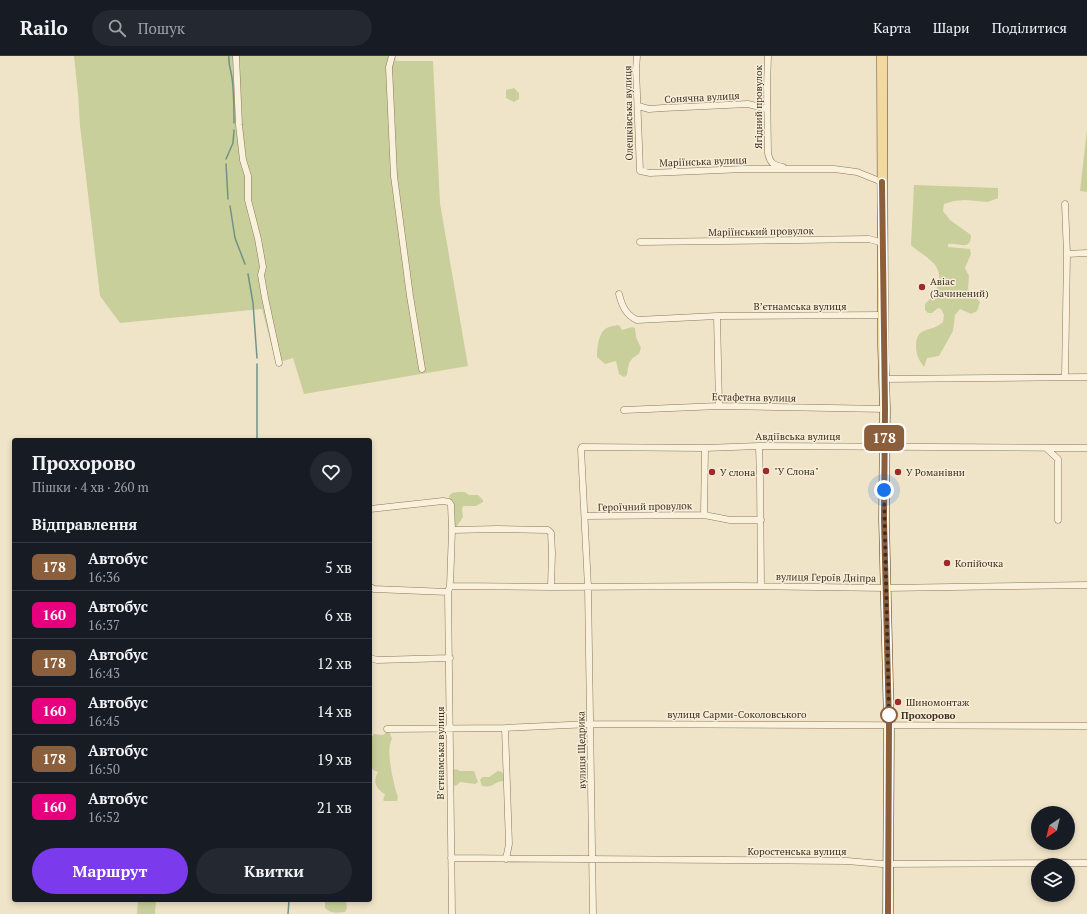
<!DOCTYPE html>
<html lang="uk">
<head>
<meta charset="utf-8">
<style>
	:root { --surface:#171b24; --page:#242831; --text:#f1f3f6; --muted:#9ea1a6; --line:#363941; --accent:#7c3aed }
	body { margin:0; font-family:"PT Serif",serif; background:var(--page); color:var(--text); height:100vh; display:flex; flex-direction:column; font-size:15px; white-space:nowrap }
	* { box-sizing:border-box; margin:0 }
	p { font-size:13px; color:var(--muted) }
	.icon { flex:none; width:22px; height:22px; fill:none; stroke:currentColor; stroke-width:2; stroke-linecap:round; stroke-linejoin:round }
	.map { position:relative; flex:1; overflow:hidden }
	.side { position:absolute; left:12px; top:382px; width:360px; height:464px; display:flex; flex-direction:column; background:var(--surface); border-radius:4px; box-shadow:0 2px 6px #0003 }
	.side>* { flex:none }
	.badge { padding:0 8px; border-radius:6px; font-size:14px; line-height:26px }
	.needle { width:26px; rotate:215deg }
	.buttons { position:absolute; left:1031px; top:750px; display:grid; gap:8px }
	.buttons a { display:grid; place-items:center; width:44px; height:44px; border-radius:50%; background:var(--surface); box-shadow:0 2px 6px #0003; font-size:20px }
	.you { position:absolute; width:20px; height:20px; margin:-10px; border:3px solid #fff; border-radius:50%; background:#1a73e8; box-shadow:0 0 0 6px #1a73e833 }
	.map>.badge { position:absolute; translate:-50% -50%; box-shadow:0 0 0 2px #fff }
	h2 { padding:0 20px; font-size:15px; line-height:36px }
	.round { display:grid; place-items:center; flex:none; width:42px; height:42px; border-radius:21px; background:var(--page) }
	.summary { display:flex; align-items:center; justify-content:space-between; height:68px; padding:0 20px }
	h1 { font-size:19px; font-weight:700; line-height:30px }
	.primary-button { display:flex; gap:8px; margin-top:auto; padding:8px 20px }
	.primary-button a { flex:1; height:46px; border-radius:24px; background:var(--accent); color:#fff; font-size:16px; font-weight:700; line-height:46px; text-align:center }
	.primary-button a+a { background:var(--page); color:var(--text) }
	ul { padding:0; list-style:none }
	li { display:flex; align-items:center; gap:12px; height:48px; padding:0 20px; border-top:1px solid var(--line) }
	li div { flex:1 }
	li b { display:block; font-size:15px }
	li em { font-style:normal }
	li .badge { min-width:44px; font-weight:700; text-align:center }
	header { display:flex; align-items:center; gap:24px; box-sizing:border-box; height:56px; padding:0 20px; background:var(--surface); border-bottom:1px solid var(--line) }
	header strong { font-size:19px }
	nav { display:flex; gap:22px; margin-inline-start:auto; font-size:14px }
	.search { width:280px; height:36px; background:var(--page); display:flex; align-items:center; gap:10px; box-sizing:border-box; padding:0 14px; border-radius:22px; color:var(--muted); font-size:15px }
	.map>svg:first-child { display:block }
	.green { fill:#c9cf9b }
	.lines { fill:none; stroke-linecap:round; stroke-linejoin:round }
	.stream { stroke:#6f938a; stroke-width:1.5 }
	.minor-casing { stroke:#8d765c; stroke-width:7 }
	.primary-casing { stroke:#5b4430; stroke-width:11 }
	.minor { stroke:#faf1dc; stroke-width:6 }
	.primary { stroke:#f3d9a0; stroke-width:10 }
	.line-casing { stroke:#fff; stroke-width:9 }
	.line { stroke:#8b5e3c; stroke-width:6 }
	.walk { stroke:#3d2e20; stroke-width:4; stroke-dasharray:0 7.2 }
	.poi-dot { fill:#9e2a2b; stroke:#f7eed8; stroke-width:1.5 }
	.stop-dot { fill:#fff; stroke:#8b5e3c; stroke-width:2 }
	.labels { text-anchor:middle; stroke-width:3; stroke-linejoin:round; paint-order:stroke }
	.street-label { font-size:10px; fill:#3d2e20; stroke:#f7eed8 }
	.poi-label { font-size:10px; fill:#3d2e20; stroke:#f7eed8; text-anchor:start }
	.stop-label { font-size:10px; font-weight:bold; fill:#3d2e20; stroke:#f7eed8; text-anchor:start }
</style>
</head>
<body>
<header>
<strong>Railo</strong>
<div class="search"><svg class="icon" aria-label="search" viewBox="0 0 24 24"><circle cx="10" cy="10" r="6"/><path d="M15 15l6 6"/></svg>Пошук</div>
<nav><a>Карта</a><a>Шари</a><a>Поділитися</a></nav>
</header>
<div class="map">
<svg width="1087" height="858" viewBox="0 0 1087 858">
	<rect width="100%" height="100%" fill="#f0e4c8"/>
	<path class="green" d="M74,0H395L396,5H433L440,147L468,310L304,338L293,302L276,307L262,253L120,267L100,240L80,70L78,38Z
		M514,32L519,37V43L514,46L506,42V34Z
		M1087,73V136L1080,135Z
		M914,129L998,132V142L988,146L965,144L954,145L944,148L943,155L950,164L971,179C971,196 959,186 948,188V191L970,193L971,198L965,212L969,220L968,233L980,246L977,255L971,258L960,253L955,259L953,275L939,300L927,302L924,311C919,304 916,299 916,290C916,269 932,277 943,266L944,259L941,253L938,252L932,257H928L925,254V248C935,240 945,222 935,209C929,201 918,196 911,189Z
		M619,269L622,274L632,271L635,272L636,281L641,292L639,298C628,304 629,308 627,319L624,321L619,318L616,305L605,308L597,301C597,293 598,280 604,274C608,270 614,270 619,269Z
		M458,436H465L469,439H478L483,444V446L476,450H463L462,454L463,461L455,473L453,466L455,461L449,440L452,437Z
		M387,676L390,677L392,683C385,692 394,731 398,741L397,745H384L383,744L385,738C375,733 373,725 378,716L373,714L370,709V684L374,678L383,679Z
		M456,713L460,715H474L478,726L475,728L460,726L457,729L454,730L452,726V715Z
		M498,715L502,716L505,720L503,725C493,726 494,732 482,730L480,724L482,721H489Z
		M138,844H156L155,858H137Z
		M325,844H346L347,852L345,856C337,857 331,858 325,852Z"/>
	<g class="lines">
		<path class="stream" d="M229,0C228,8 231,14 232,22C234,37 234,52 234,67
			M226,103L233,87L234,74
			M226,108L228,143
			M230,150L235,182L245,208
			M248,218L253,247L257,302
			M257,384V308
			M288,858L289,844"/>
		<g class="minor-casing">
			<path id="minor" d="M236,0L239,69L243,104L248,120V144L258,183L263,211L261,219L265,242L279,307
				M392,0L389,11L394,120L410,240L422,313
				M637,0L636,13L640,115L650,117L744,113H795
				M768,0L767,30L768,97C770,107 773,109 783,111
				M638,50L649,53L663,52L748,48L767,53
				M792,113H834L857,116L882,126
				M1065,148L1067,198L1065,321
				M640,186L869,183L883,187
				M1067,198L1087,197
				M619,238C622,250 626,259 637,264L717,260L883,259
				M717,260L719,350
				M884,323L1087,321
				M624,354L719,350L885,353
				M759,390L760,424L761,530
				M1046,392L1058,403V464
				M370,453L443,445L449,446L451,449L452,474L450,530
				M704,459L705,392
				M585,460L704,459L730,464H761
				M452,474L498,473L548,474L551,477L552,497L551,531
				M370,531L374,533L448,536L450,530L551,531L736,530L886,532L1087,529
				M448,536L452,858
				M370,602L377,604L450,602
				M505,672L509,788L506,803
				M387,673L505,672L591,668L1087,670
				M451,802L847,805L882,808L1087,807
				M593,858L588,531L581,393L582,391L705,392L759,390L1087,392"/>
		</g>
		<g class="primary-casing">
			<path id="primary" d="M882,0L883,290L885,353L884,463L889,669L888,858"/>
		</g>
		<use href="#minor" class="minor"/>
		<use href="#primary" class="primary"/>
	</g>
	<g class="lines">
		<g class="line-casing">
			<path id="line" d="M882,126L885,353L884,463L889,669L888,858"/>
		</g>
		<use href="#line" class="line"/>
		<path class="walk" d="M884,434L889,659"/>
	</g>
	<g class="poi-dot">
		<circle cx="922" cy="231" r="4"/>
		<circle cx="766" cy="415" r="4"/>
		<circle cx="712" cy="416" r="4"/>
		<circle cx="898" cy="416" r="4"/>
		<circle cx="947" cy="507" r="4"/>
		<circle cx="898" cy="646" r="4"/>
	</g>
	<circle class="stop-dot" cx="889" cy="659" r="8"/>
	<g class="labels">
		<g class="street-label">
			<text transform="translate(702 41) rotate(-3)" y="4">Сонячна вулиця</text>
			<text transform="translate(758 51) rotate(-90)" y="4">Ягідний провулок</text>
			<text transform="translate(628 57) rotate(-91)" y="4">Олешківська вулиця</text>
			<text transform="translate(703 105) rotate(-2)" y="4">Маріїнська вулиця</text>
			<text transform="translate(761 175) rotate(-1)" y="4">Маріїнський провулок</text>
			<text x="800" y="254">Вʼєтнамська вулиця</text>
			<text transform="translate(754 341) rotate(1)" y="4">Естафетна вулиця</text>
			<text x="798" y="384">Авдіївська вулиця</text>
			<text transform="translate(645 450) rotate(-1)" y="4">Героїчний провулок</text>
			<text transform="translate(826 521) rotate(1)" y="4">вулиця Героїв Дніпра</text>
			<text x="737" y="662">вулиця Сарми-Соколовського</text>
			<text transform="translate(581 694) rotate(-91)" y="4">вулиця Щедрика</text>
			<text transform="translate(440 697) rotate(-90)" y="4">Вʼєтнамська вулиця</text>
			<text x="797" y="799">Коростенська вулиця</text>
		</g>
		<g class="poi-label">
			<text x="930" y="229">Авіас<tspan x="930" dy="12">(Зачинений)</tspan></text>
			<text x="774" y="419">"У Слона"</text>
			<text x="720" y="420">У слона</text>
			<text x="906" y="420">У Романівни</text>
			<text x="955" y="511">Копійочка</text>
			<text x="906" y="650">Шиномонтаж</text>
		</g>
		<g class="stop-label">
			<text x="901" y="663">Прохорово</text>
		</g>
	</g>
</svg>
<div class="buttons">
<a><svg class="needle" viewBox="-14 -14 28 28"><path d="M0-13l5 13h-10z" fill="#e53935"/><path d="M0 13l5-13h-10z" fill="#9ea1a6"/></svg></a>
<a><svg class="icon" aria-label="layers" viewBox="0 0 24 24"><path d="M12 4l9 5-9 5-9-5zM3 14l9 5 9-5"/></svg></a>
</div>
<div class="you" style="left:884px;top:434px"></div>
<b class="badge" style="left:884px;top:382px;background:#8b5e3c;color:#fff">178</b>
<section class="side">
<div class="summary"><div><h1>Прохорово</h1><p>Пішки · 4 хв · 260 m</p></div><a class="round"><svg class="icon" aria-label="heart" viewBox="0 0 24 24"><path d="M12 20l-8-8c-3-5 5-10 8-4 3-6 11-1 8 4z"/></svg></a></div>
<h2>Відправлення</h2>
<ul>
<li><span class="badge" style="background:#8b5e3c;color:#fff">178</span><div><b>Автобус</b><p>16:36</p></div><em>5 хв</em></li>
<li><span class="badge" style="background:#e6007e;color:#fff">160</span><div><b>Автобус</b><p>16:37</p></div><em>6 хв</em></li>
<li><span class="badge" style="background:#8b5e3c;color:#fff">178</span><div><b>Автобус</b><p>16:43</p></div><em>12 хв</em></li>
<li><span class="badge" style="background:#e6007e;color:#fff">160</span><div><b>Автобус</b><p>16:45</p></div><em>14 хв</em></li>
<li><span class="badge" style="background:#8b5e3c;color:#fff">178</span><div><b>Автобус</b><p>16:50</p></div><em>19 хв</em></li>
<li><span class="badge" style="background:#e6007e;color:#fff">160</span><div><b>Автобус</b><p>16:52</p></div><em>21 хв</em></li>
</ul>
<div class="primary-button"><a>Маршрут</a><a>Квитки</a></div>
</section>
</div>
</body>
</html>
